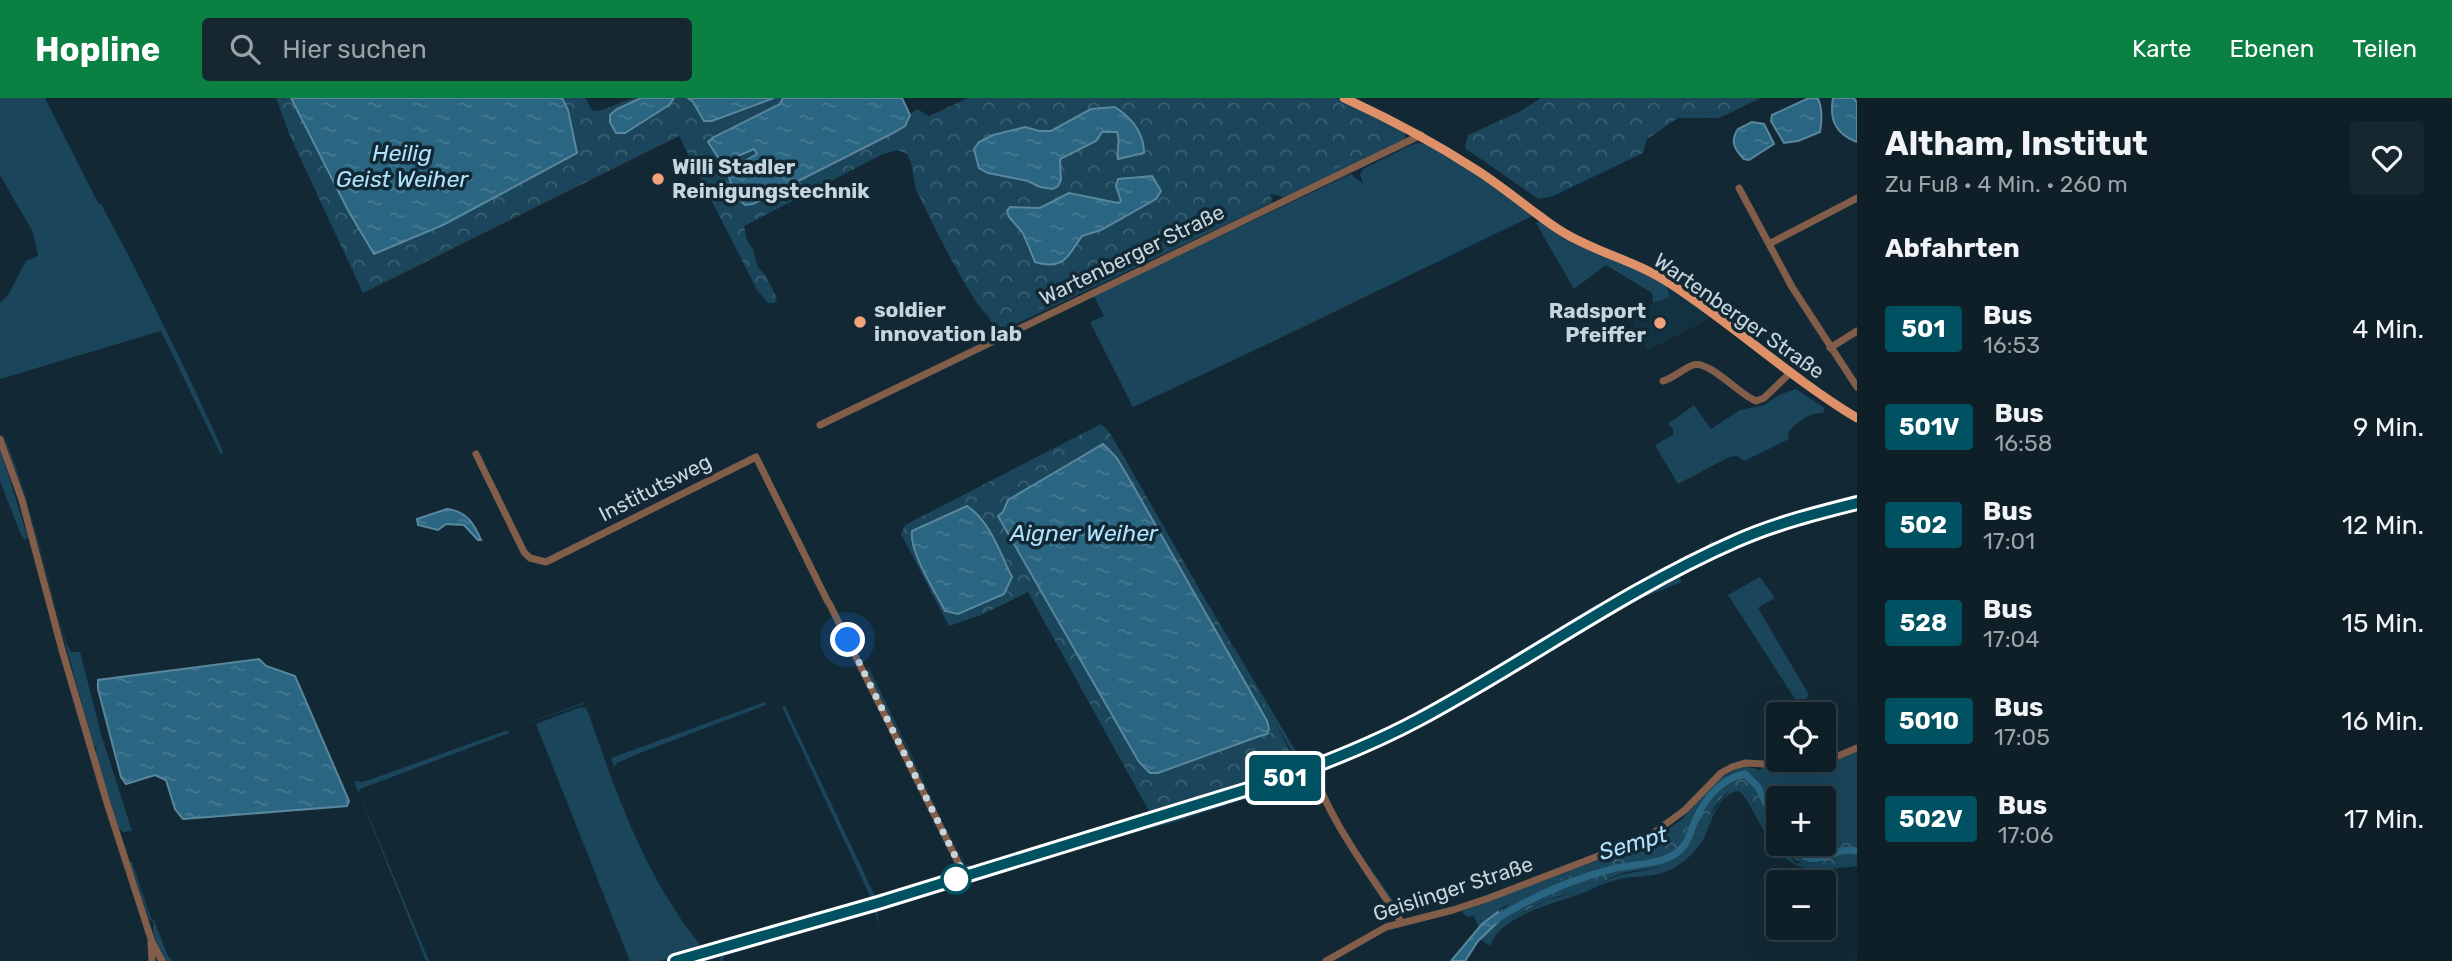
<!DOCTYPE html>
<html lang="de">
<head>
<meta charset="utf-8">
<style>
	:root { --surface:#0e1f28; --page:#172730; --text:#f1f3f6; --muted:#9ba2a8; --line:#2e3d45; --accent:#0b8043 }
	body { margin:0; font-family:Rubik,sans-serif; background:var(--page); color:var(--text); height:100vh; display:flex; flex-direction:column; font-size:26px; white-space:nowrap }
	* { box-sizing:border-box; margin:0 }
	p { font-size:23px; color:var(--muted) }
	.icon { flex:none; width:38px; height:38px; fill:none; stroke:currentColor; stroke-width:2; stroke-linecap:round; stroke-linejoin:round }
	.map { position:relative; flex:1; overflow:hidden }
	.details { display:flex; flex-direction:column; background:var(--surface); width:595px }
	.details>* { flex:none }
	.badge { padding:0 14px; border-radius:5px; font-size:24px; line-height:46px }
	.fabs { position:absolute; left:1766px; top:604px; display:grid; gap:14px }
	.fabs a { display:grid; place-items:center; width:70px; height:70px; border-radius:7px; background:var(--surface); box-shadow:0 7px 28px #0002,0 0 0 2px var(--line); font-size:35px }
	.you { position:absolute; width:35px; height:35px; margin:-18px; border:5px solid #fff; border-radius:50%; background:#1a73e8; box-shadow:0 0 0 10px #1a73e833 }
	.map>.badge { position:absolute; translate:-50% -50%; box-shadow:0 0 0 4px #fff }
	h2 { padding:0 28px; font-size:26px; line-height:63px }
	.round { display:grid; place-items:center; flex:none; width:74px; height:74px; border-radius:7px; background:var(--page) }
	.head { display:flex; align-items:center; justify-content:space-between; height:119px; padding:0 28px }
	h1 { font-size:33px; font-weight:700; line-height:52px }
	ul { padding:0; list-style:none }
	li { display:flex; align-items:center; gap:21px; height:98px; padding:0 28px }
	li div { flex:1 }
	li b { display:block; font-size:26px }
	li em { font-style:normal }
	li .badge { min-width:77px; font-weight:700; text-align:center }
	header { display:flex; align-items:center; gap:42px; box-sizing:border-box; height:98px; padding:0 35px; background:var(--accent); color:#fff }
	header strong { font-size:33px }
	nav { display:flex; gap:38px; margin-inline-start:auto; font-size:24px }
	.search { width:490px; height:63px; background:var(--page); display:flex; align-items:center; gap:18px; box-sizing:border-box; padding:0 24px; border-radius:7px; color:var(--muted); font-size:26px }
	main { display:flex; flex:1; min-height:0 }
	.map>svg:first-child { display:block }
	.built { fill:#123242 }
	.grass { fill:#1a455a }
	.forest { fill:url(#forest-crowns); fill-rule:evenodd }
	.water { fill:url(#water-ripples); stroke:#59879d; stroke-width:2 }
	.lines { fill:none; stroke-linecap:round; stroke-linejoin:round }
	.canal { stroke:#2a6582; stroke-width:7 }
	.minor { stroke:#825d4a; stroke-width:7 }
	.major { stroke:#de9169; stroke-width:9 }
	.line-casing { stroke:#fff; stroke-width:16 }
	.line { stroke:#005262; stroke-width:10 }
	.walk { stroke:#c7d5dd; stroke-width:7; stroke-dasharray:0 12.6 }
	.poi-dot { fill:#f0a27a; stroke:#122935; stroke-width:2.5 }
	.stop-dot { fill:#fff; stroke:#005262; stroke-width:3.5 }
	.labels { text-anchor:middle; stroke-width:7; stroke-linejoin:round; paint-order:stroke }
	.poi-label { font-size:21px; font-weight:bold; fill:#c7d5dd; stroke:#122935; text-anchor:start }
	.street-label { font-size:21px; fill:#c7d5dd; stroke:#122935 }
	.water-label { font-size:23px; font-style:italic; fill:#b1e2fd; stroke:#122935 }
</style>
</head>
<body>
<header>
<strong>Hopline</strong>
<div class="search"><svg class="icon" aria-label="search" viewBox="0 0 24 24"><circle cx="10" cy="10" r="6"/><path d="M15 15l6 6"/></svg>Hier suchen</div>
<nav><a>Karte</a><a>Ebenen</a><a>Teilen</a></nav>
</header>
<main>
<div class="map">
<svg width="1857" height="863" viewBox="0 0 1857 863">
	<defs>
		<pattern id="forest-crowns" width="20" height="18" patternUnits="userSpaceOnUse" patternTransform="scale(1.75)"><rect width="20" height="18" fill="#1a455a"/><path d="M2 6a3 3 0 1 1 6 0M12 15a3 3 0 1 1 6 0" fill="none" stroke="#3a5f71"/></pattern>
		<pattern id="water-ripples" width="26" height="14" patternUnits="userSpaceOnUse" patternTransform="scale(1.75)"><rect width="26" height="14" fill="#2a6582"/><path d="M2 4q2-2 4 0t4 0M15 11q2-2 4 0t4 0" fill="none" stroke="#477a93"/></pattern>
	</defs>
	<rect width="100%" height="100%" fill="#122935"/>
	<path class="built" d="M1666,187L1711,220L1647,253L1631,219L1653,205H1658Z"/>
	<path class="grass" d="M0,0H45L98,105L101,106C145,187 185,269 223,353L221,357L161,233L0,281V205L8,197L26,163L38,158L33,134L0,77Z
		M774,0H783L780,6L714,39L704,23H712Z
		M1331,0H1336L1402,32L1405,35V41L1283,100L1280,98L1289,93L1396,33Z
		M1419,45C1451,50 1505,97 1532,118L1272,244L1133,309L1090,224L1104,218L1094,198L1351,76L1363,86L1360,76L1363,71L1411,47Z
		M754,50L757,56L728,73L722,65Z
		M1272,102V104L1242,119L999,234L988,220L994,222C1004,216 1014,215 1022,207L1036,209L1041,212L1168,149Z
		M1540,123L1666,187L1670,199L1653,205L1652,195L1606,167L1574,191L1536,125Z
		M1796,291L1825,310L1823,315C1809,314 1797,325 1788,334L1789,341L1744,363L1737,358L1729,359L1678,386L1655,347L1673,337V330L1668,326L1694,307L1711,331L1740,312L1764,307L1779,297Z
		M0,328C30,398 44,472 66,545L71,554H80L101,636L132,733L123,734L119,731L95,655L97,650L93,647L27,405Z
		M0,350L28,440L25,442L21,437L0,383Z
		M1712,442L1716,449L1608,504L1607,502L1705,450Z
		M1678,477L1682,484L1634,503L1464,603L1407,634L1321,674C1323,711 1378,779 1399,811L1396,812L1337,720L1317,676L1321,670L1427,621L1628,503L1666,485Z
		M1760,479L1775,500L1758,510L1809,597L1806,601H1795L1728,497Z
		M1198,489L1297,655L1301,664L1300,670L981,770H967L871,581L867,566L964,766L973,768L1281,673L1292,654Z
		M1597,506L1603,508L1419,617L1332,658L1316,660L1348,648L1427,610Z
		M583,603L584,606L508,632L509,635L360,691L359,695L429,863H426L354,683L362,684L369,682L583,605Z
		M765,604L766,607L640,655L617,665L614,669L611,660Z
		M785,608L875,798L957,773L945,781L714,849L710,848L871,800L782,609Z
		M581,609L586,610L588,614C616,695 644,776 698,844L701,851L698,853L660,863H630L536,626Z
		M1857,654V744C1836,739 1824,754 1799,748L1798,746H1824V700H1778V715L1760,672L1763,669L1797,673L1803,676Z
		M1309,674L1388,810L1352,756L1313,685L1308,680L1178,723L1086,748L1028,768L1026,766L882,811L884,807L956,785L957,787L961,786V783Z
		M1738,690L1748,696L1778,746L1796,765L1850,767L1857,765V768C1803,775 1790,776 1760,726C1753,714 1749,702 1739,693C1716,696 1712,725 1703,742C1695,756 1678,770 1662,775C1649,779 1633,778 1620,781C1607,784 1596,789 1585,794C1556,806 1502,815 1490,848L1480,841L1500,821L1504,824L1548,802L1590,790L1619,777L1657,770L1699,742L1702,731L1720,703L1731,692Z
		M1621,754L1602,767L1502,809L1479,830L1474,818L1467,819L1462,813Z
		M130,764H132L151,821L154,822L167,856L172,863H165C160,852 150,836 154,824L149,821Z
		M874,810L877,812L879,831L876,816L873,814L742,852L724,858L723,863H719L720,857L729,852Z"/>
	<path class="forest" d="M276,0H291L349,114L374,156L443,127L577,55L568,12L562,0H585L593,13C612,12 622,0 641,0L617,11L669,7L674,0H688L693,4L714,39L708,44C713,51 728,72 728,79L746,107L753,106L891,36L905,28L910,17L917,11L929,18L968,0H1331L1396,33L1399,39L1280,98L1270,96L1272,102L1168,149L1041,212L1036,209L1022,207C1014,215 1004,216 994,222C975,216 928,115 916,92C912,77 915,69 906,55L897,52L881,57L744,128L747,142L754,153L757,168L766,178L777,201L774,205H768L757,192L679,38L363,195L290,38ZM1115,9L1144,55L1116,54L1120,40L1117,34H1102L1096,43L1060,61L1061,82L1053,91L995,75L1025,29L1039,33H1051L1091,11ZM1116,88L1156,101L1101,132L1082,138L1065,162L1043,166L1028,151L1023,135L1009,119L1010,109L1040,110L1069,95L1118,105L1121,104Z
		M1541,0H1761L1719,20H1678L1647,41L1643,55L1553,98L1538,101L1465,50L1468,37L1519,14Z
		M1101,326L1108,332L1120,352L1274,622L1296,666L1150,715L1028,494L981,517L949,528L901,436L905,427ZM1116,359L1267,623V635L1158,675L1139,664L1001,425L1000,415L1003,414L1008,402L1070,364Z
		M1743,668L1760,672L1778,715V745L1748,696L1738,690C1705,699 1708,746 1682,761C1663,772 1640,770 1619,776C1609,780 1600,786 1590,790C1576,795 1561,796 1548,802C1533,808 1519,817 1504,824L1492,817L1537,789L1601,767L1621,754L1646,746L1681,722L1720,680Z
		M1846,742L1857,744V765C1821,775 1803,773 1778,746H1798L1800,748L1818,751Z"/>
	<path class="water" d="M291,0H562L568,12L577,55L443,127L374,156L349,114Z
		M641,0H674L669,7L625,35H616L610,24V17L617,11Z
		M688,0H774L712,23H704L693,4Z
		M783,0H902L910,17L905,28L891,36L753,106L745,107C737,100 729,84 728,73L757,56L754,51L722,65L708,44L714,39L780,6Z
		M1809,0L1818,1C1823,12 1822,23 1820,34L1798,43L1784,45L1771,23L1772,17Z
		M1833,0H1854L1857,5V44C1836,36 1829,22 1833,0Z
		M1115,9C1132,20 1144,35 1144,55L1118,61C1116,51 1121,43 1117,34H1102L1096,43L1060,61L1061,82L1058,88L1053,91L1040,89L1028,83L988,75L979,70L974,51L979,44L993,37L1025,29L1039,33H1051L1091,11Z
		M1752,24L1764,26L1774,46L1749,62L1744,61C1734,51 1730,43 1738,31Z
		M1152,78L1161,93L1156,101L1101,132L1082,138C1068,157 1065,173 1035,164L1023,135L1009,119L1007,113L1010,109L1040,110L1069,95L1118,105L1121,103L1116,88L1118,81Z
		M1103,346L1116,359L1127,377L1267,623L1269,631L1267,636L1257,639L1158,675H1150L1139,664L998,418L1003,414L1008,402Z
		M967,408C990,423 1000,455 1012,479L1004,496L958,516L945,513C935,493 909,454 912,433Z
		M447,411C466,413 474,425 481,442H478L464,427L446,426L438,432L418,427L417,421Z
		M259,561L266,568L295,578L349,703L347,708L183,721L175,711L166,682L155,677L126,686L121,679L98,591V582Z
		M1498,814L1502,820L1478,843L1465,863H1451L1482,826Z"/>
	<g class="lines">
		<path class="canal" d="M1790,746C1817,778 1827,747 1857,753
			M1495,822C1531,799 1570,782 1612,771C1632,766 1658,767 1675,756C1689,747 1689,735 1696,721C1705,700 1722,680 1745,676L1758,689L1778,730"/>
		<path class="minor" d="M1739,90L1792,189L1857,289
			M1769,146L1857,100
			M1830,250L1857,233
			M1663,283C1674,280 1682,271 1693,267C1710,262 1739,297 1756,303L1764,300L1791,274
			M820,327L1421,37
			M0,341L22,402L62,552L107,705L152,844L162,863
			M476,356L524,454L530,460L546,464L756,359L828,504
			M829,505L965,778
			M1313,669C1326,719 1373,779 1401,824
			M151,844L152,863
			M1326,863L1386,829L1453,812L1489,800L1648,739L1685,712L1721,675L1732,669L1745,665L1803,668L1833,660L1857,650"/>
		<path class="major" d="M1344,0C1390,21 1433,44 1475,71C1505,90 1532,114 1561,133C1596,155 1637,163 1671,186C1735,228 1791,280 1857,320
			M675,863L878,805L1277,683C1337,660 1394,635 1450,604C1546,551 1635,487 1736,443C1774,426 1817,415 1857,405"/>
	</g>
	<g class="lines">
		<g class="line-casing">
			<path id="line" d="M675,863L878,805L1277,682C1325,665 1373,646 1418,622C1525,565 1624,492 1736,443C1774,426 1817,415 1857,405"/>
		</g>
		<use href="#line" class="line"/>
		<path class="walk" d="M848,542L965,778L956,781"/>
	</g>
	<g class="poi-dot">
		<circle cx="658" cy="81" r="7"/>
		<circle cx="860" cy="224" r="7"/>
		<circle cx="1660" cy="225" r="7"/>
	</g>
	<circle class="stop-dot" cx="956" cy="781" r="14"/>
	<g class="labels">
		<g class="poi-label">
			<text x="672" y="76">Willi Stadler<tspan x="672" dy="24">Reinigungstechnik</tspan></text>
			<text x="874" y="219">soldier<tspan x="874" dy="24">innovation lab</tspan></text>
			<text x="1646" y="220" text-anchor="end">Radsport<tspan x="1646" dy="24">Pfeiffer</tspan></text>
		</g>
		<g class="street-label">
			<text transform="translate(1132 157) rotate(-26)" y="7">Wartenberger Straße</text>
			<text transform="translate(1739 218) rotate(35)" y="7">Wartenberger Straße</text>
			<text transform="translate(655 390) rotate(-27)" y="7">Institutsweg</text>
			<text transform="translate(1453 791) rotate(-18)" y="7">Geislinger Straße</text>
		</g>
		<g class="water-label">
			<text x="402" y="63">Heilig<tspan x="402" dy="26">Geist Weiher</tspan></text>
			<text x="1084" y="443">Aigner Weiher</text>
			<text transform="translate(1633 745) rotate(-16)" y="8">Sempt</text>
		</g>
	</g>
</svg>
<div class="fabs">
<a><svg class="icon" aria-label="locate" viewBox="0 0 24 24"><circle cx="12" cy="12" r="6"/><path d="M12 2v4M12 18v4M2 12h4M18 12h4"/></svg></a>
<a>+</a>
<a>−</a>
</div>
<div class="you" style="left:848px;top:542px"></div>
<b class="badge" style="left:1285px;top:680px;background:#005262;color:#fff">501</b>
</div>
<section class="details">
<div class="head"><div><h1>Altham, Institut</h1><p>Zu Fuß · 4 Min. · 260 m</p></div><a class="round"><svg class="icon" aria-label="heart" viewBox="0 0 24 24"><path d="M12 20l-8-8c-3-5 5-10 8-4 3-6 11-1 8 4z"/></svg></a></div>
<h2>Abfahrten</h2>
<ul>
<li><span class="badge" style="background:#005262;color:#fff">501</span><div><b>Bus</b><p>16:53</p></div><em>4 Min.</em></li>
<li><span class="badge" style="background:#005262;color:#fff">501V</span><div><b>Bus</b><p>16:58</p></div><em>9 Min.</em></li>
<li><span class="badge" style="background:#005262;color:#fff">502</span><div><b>Bus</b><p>17:01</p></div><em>12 Min.</em></li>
<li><span class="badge" style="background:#005262;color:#fff">528</span><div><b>Bus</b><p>17:04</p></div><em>15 Min.</em></li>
<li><span class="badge" style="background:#005262;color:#fff">5010</span><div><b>Bus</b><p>17:05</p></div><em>16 Min.</em></li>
<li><span class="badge" style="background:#005262;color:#fff">502V</span><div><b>Bus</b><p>17:06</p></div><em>17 Min.</em></li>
</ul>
</section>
</main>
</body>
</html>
